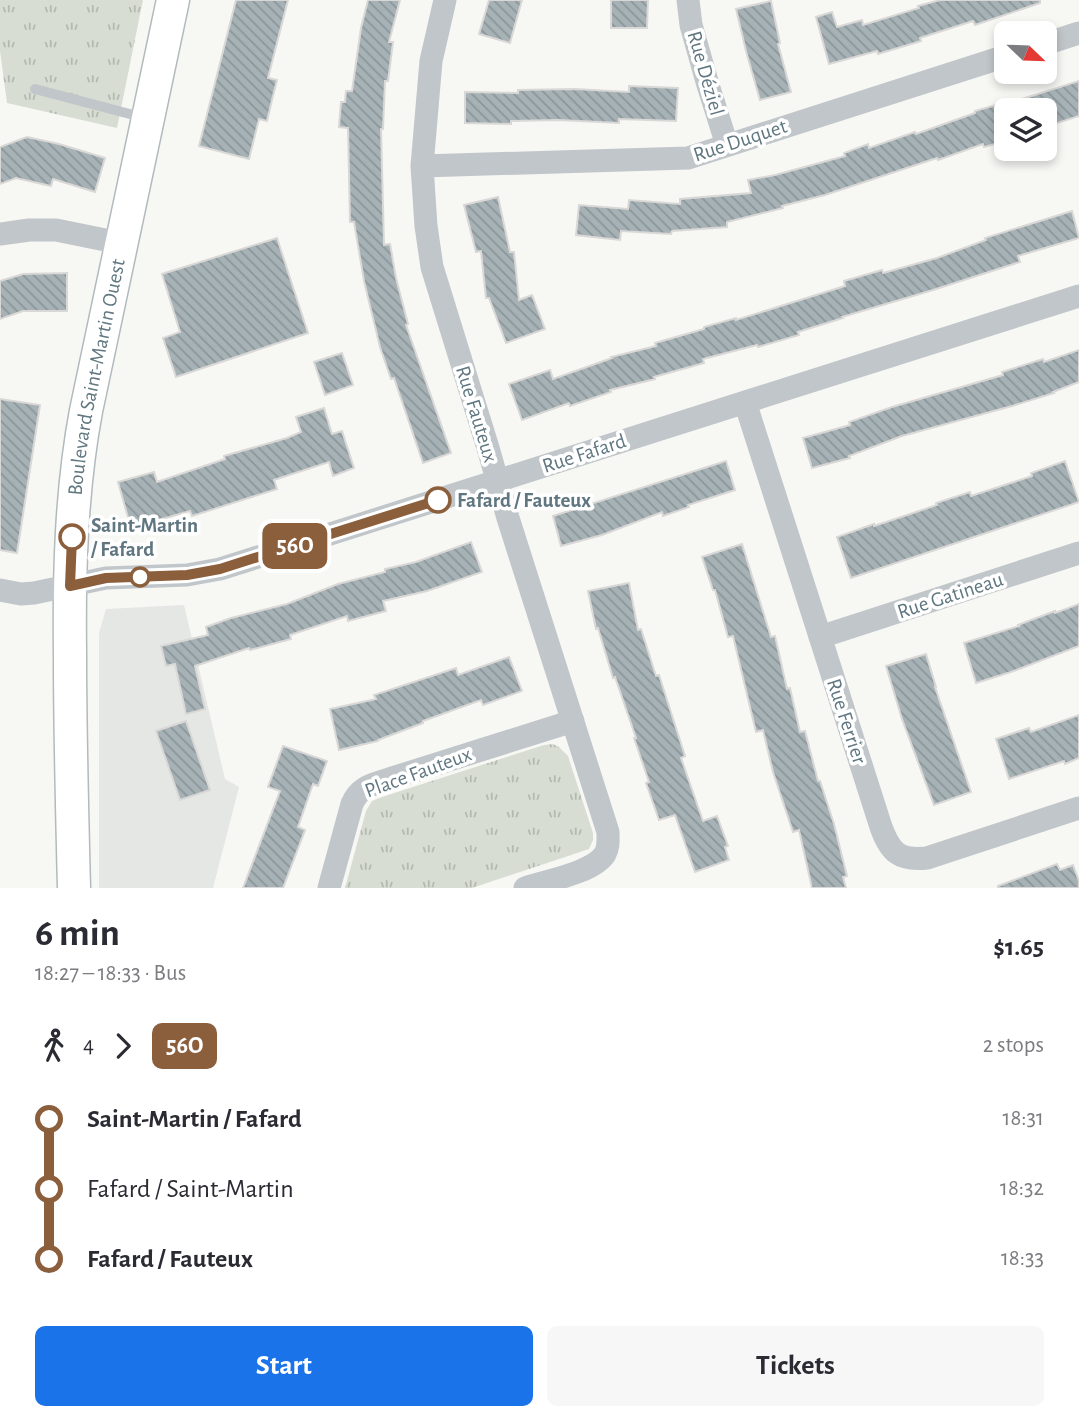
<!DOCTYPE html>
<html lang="en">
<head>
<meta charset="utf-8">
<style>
	:root { --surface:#fff; --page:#f7f7f7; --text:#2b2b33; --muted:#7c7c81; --accent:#1a73e8 }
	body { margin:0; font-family:"Alegreya Sans",sans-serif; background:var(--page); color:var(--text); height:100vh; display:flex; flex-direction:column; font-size:26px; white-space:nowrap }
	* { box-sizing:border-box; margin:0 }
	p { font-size:23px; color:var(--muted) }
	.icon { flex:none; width:38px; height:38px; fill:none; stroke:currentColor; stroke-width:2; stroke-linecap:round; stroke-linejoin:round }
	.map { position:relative; height:888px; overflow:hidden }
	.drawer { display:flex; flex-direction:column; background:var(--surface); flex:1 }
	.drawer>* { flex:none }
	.badge { padding:0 14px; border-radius:10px; font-size:24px; line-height:46px }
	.needle { width:46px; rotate:113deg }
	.controls { position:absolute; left:994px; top:21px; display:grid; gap:14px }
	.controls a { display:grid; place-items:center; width:63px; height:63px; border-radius:10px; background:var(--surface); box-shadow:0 4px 10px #0003; font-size:35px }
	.map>.badge { position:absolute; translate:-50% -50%; box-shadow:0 0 0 4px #fff }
	.legs { display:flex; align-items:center; gap:10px; height:77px; padding:0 35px; font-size:23px }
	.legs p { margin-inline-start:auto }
	.head { display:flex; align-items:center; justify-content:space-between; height:119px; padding:0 35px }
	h1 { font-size:38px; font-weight:600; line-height:52px }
	.button { display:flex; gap:14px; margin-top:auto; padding:14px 35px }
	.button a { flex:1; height:80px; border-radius:10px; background:var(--accent); color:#fff; font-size:28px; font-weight:600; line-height:80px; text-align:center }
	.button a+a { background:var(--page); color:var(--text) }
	ul { padding:0 35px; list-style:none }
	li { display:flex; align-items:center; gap:24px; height:70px; font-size:26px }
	li i { display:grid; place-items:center; width:10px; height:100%; margin:0 9px; background:currentColor }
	li i::after { content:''; width:18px; height:18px; margin:-9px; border:5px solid; border-radius:50%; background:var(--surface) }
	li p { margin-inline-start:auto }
	li:first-child i { background:linear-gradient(#0000 50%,currentColor 0) }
	li:last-child i { background:linear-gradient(currentColor 50%,#0000 0) }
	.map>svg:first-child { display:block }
	.built { fill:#e5e7e5 }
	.grass { fill:url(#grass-tufts) }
	.building { fill:url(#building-back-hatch); stroke:#d9d8d6; stroke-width:2 }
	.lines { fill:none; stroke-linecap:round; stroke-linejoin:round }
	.secondary-casing { stroke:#b2babe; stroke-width:35 }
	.service { stroke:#c0c6c9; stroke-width:10 }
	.minor { stroke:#c0c6c9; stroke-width:23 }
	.secondary { stroke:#fff; stroke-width:32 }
	.line-1-casing { stroke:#fff; stroke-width:16 }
	.line-1 { stroke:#8b5e3c; stroke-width:10 }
	.stop-1-dot { fill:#fff; stroke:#8b5e3c; stroke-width:3.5 }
	.labels { text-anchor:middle; stroke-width:7; stroke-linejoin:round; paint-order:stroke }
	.street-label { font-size:21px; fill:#607781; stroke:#fff }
	.stop-label { font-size:21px; font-weight:bold; fill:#607781; stroke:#fff; text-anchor:start }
</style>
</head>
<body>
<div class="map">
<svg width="1079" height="888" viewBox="0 0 1079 888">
	<defs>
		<pattern id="grass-tufts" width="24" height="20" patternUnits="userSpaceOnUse" patternTransform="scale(1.75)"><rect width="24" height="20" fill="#d8ddd3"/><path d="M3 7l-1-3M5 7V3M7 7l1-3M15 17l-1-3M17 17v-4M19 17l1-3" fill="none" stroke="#b3b8b1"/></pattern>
		<pattern id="building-back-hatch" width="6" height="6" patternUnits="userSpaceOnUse" patternTransform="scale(1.75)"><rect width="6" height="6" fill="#a6b2b6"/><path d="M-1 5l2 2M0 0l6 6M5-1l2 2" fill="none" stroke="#8b9699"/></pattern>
	</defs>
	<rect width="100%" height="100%" fill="#f7f7f4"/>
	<path class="built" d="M184,605L225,779L239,787L213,888H99V633L106,609Z"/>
	<path class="grass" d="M0,0H143L117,128L7,103L0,51Z
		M553,744L559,747L568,756L593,833V840L589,849L472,888H345L366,811L372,801L382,797L544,745Z"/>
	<path class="building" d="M236,0H288L268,78L277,80L272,100L267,121L259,119L249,159L199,146Z
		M368,0H400L389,42H393L388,81H385L383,129H381L384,245L390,244L396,278L408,324L406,325L451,453L423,463L394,378L391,379L380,347L364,281L354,222H350L348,128L339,127L341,102H345L346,91H352L361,28Z
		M489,0H522L510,43L479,34Z
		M611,0H648L647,28H611Z
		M940,0H1040V3L975,25L973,21L920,38L921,41L878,54L877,51L829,64L816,17L832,12L837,27L862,20L863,25L919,8L918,6Z
		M771,1L780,43L778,44L791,92L760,100L746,51L736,9Z
		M1079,81V116L1045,127V110H1006V141L984,147L983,144L938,160L937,158L825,195L782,206L783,208L727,222V227L672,231L671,234L621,231L620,240L576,235L579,205L628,209L629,200L680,204V199L751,193L748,180L775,175L845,156L844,153L868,144L869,148L915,132L916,134L975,113V111L1006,102V104Z
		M629,86L678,88L676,121L619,119V123L559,120L511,121V124L465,123V92L518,93V90L574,89L629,92Z
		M27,137L59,144L105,158L95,192L53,179L51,186L16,178L0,184V147Z
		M498,197L510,252H514L519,300L532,295L545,329L506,343L489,298H486L481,251L476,252L464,205Z
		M1072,211L1079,238L1018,256L1020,262L933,290L842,317L843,318L798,332L799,335L758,347L757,345L703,359L704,363L654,377L655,379L610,390L611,392L570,406L569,403L522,420L509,384L550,370L553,379L612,358L611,357L656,346L655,343L704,329V327L736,318V320L845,286L844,281L882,270L883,273L937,258L986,240L985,238Z
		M277,238L308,333L176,377L163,338L180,332L162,274Z
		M67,273V311H23L0,319V281L23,274Z
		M1079,350V382L1053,392L1054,393L1012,406L902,436L849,456L850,458L812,468L803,438L850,425L849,422L892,407L1003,375L1002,372L1043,359L1044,362Z
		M342,353L353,385L325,395L314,362Z
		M0,399L40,405L17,553L0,550Z
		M324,408L332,434L342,431L354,468L333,476L329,462L274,480L277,489L192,516L190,511L131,528L118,482L154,472L157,482L225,459L224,456L287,438L301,432L296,417Z
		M726,461L735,490L688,505L689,507L663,516L662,512L602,535L561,546L553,516Z
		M1065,461L1079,502L851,578L837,537L874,524V526L937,505L936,503L970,492L971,496L1032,476L1031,473Z
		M471,542L482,572L427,591L383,601L386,611L348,621L347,616L290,635L291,639L250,650L249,648L195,666L205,709L186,714L175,664L166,666L161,646L208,635L206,627L231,618L287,604L338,584L385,572V569L416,562Z
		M742,544L771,637L775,636L787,689L790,688L800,732L805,731L818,781H820L834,824L847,876L843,877L846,888H812L799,830L793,832L773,772L763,730L756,732L733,636L728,637L715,590H713L702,557Z
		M629,583L638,630L641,629L656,676L659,675L685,756L681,758L703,821L717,816L728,846L725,847L729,860L695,872L675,815L659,820L646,783L649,782L634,738H636L615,677L613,678L598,628L596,629L588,591Z
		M1079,604V646L1011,672L976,683L964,643L1019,626L1018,625L1055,611V613Z
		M926,654L936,687H935L971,792L934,805L902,719L886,666Z
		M509,657L522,691L483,705L481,700L423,721V723L378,740V741L339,750L330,709L376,699L374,695L456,668L458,675Z
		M1079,715V758L1065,764L1064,761L1009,779L996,739L1029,728L1031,732Z
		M186,721L210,790L180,800L156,731Z
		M283,746L327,761L318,786L313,784L298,827L305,830L283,888H243L280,791L268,787Z
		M1057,864L1060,870L1073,865L1079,881V888H998V886Z"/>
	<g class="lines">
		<g class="secondary-casing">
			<g id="secondary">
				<path id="s1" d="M74,888C72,810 70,732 70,654C69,573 71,491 86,411L173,0"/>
			</g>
		</g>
		<path class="service" d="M35,89L145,118"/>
		<path class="minor" d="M445,0L431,61L422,166L426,226L432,267L488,448L508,518L608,832C608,840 609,847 605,854C593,873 545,881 525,888
			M688,0L691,25L708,85L727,145
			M1045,44L1079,33
			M422,166L688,158L1006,56
			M0,234L29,230H56L120,243
			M745,402L881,827C890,852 899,861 927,858L1079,808
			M0,590L21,594L34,593L106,578L187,575L220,569L1079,296
			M820,637L1079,553
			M329,888L352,804C360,786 372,785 389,779L573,721"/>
		<use href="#secondary" class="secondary"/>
	</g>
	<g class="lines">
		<g class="line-1-casing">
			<path id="line-1" d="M72,537L70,586L106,578L187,575L220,569L438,500"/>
		</g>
		<use href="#line-1" class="line-1"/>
	</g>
	<g class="stop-1-dot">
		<circle cx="438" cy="500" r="12"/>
		<circle cx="72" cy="537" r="12"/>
		<circle cx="140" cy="577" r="9"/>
	</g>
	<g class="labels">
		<g class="street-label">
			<text transform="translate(706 73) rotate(74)" y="7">Rue Déziel</text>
			<text transform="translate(740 140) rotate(-18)" y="7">Rue Duquet</text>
			<text dy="7" stroke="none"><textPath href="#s1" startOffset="513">Boulevard Saint-Martin Ouest</textPath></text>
			<text transform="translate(477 414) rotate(73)" y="7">Rue Fauteux</text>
			<text transform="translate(584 453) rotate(-18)" y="7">Rue Fafard</text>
			<text transform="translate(950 595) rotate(-18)" y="7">Rue Gatineau</text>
			<text transform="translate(847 721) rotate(72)" y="7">Rue Ferrier</text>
			<text transform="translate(418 772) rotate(-20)" y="7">Place Fauteux</text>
		</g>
		<g class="stop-label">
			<text x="457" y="507">Fafard / Fauteux</text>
			<text x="91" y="532">Saint-Martin<tspan x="91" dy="24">/ Fafard</tspan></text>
		</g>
	</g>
</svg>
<div class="controls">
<a><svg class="needle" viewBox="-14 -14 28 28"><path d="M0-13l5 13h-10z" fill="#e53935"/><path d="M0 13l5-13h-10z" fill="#7c7c81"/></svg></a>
<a><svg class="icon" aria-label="layers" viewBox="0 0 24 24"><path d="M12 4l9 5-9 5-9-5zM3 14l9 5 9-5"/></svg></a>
</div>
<b class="badge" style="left:295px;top:546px;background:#8b5e3c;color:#fff">56O</b>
</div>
<section class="drawer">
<div class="head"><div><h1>6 min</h1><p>18:27 – 18:33 · Bus</p></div><b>$1.65</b></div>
<div class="legs"><svg class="icon" aria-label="walk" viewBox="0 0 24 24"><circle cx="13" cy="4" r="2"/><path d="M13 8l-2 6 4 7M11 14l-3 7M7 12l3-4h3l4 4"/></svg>4<svg class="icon" aria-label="forward" viewBox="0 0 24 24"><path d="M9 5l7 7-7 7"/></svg><b class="badge" style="background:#8b5e3c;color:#fff">56O</b><p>2 stops</p></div>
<ul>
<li><i style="color:#8b5e3c"></i><b>Saint-Martin / Fafard</b><p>18:31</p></li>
<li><i style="color:#8b5e3c"></i><span>Fafard / Saint-Martin</span><p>18:32</p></li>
<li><i style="color:#8b5e3c"></i><b>Fafard / Fauteux</b><p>18:33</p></li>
</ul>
<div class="button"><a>Start</a><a>Tickets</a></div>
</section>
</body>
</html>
